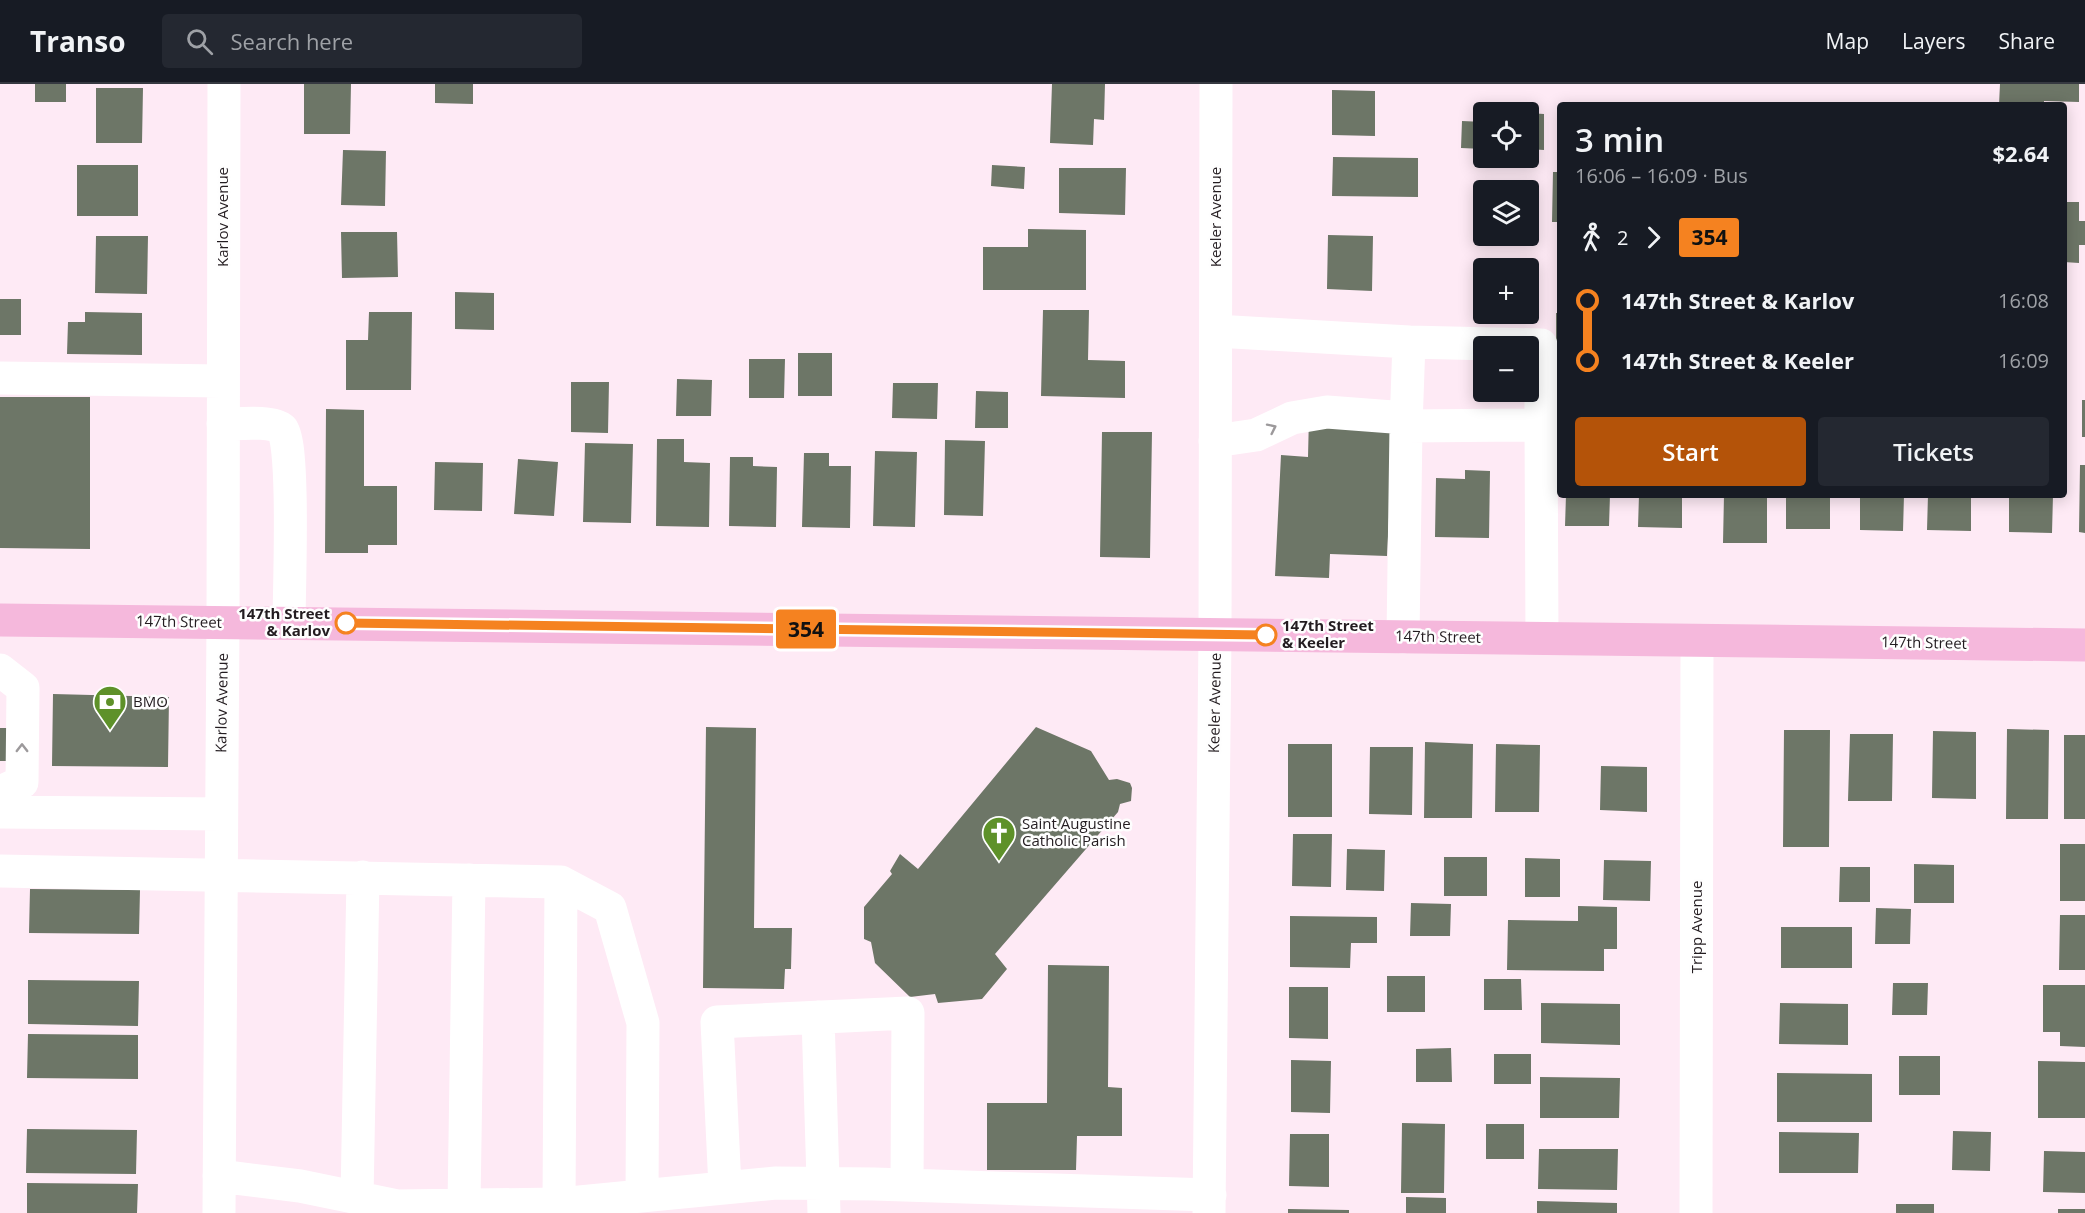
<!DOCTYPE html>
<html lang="en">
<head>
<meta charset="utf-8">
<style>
	:root { --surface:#171b24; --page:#242831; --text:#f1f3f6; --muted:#9ea1a6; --line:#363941; --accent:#b45309 }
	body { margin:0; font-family:"Open Sans",sans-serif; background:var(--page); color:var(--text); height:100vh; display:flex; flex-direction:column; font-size:22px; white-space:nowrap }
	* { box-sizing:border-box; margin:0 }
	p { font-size:20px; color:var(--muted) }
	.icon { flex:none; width:33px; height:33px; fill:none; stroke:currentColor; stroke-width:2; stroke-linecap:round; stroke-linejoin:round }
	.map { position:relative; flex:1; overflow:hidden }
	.side { position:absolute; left:1557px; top:18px; width:510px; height:396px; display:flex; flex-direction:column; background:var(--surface); border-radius:6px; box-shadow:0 3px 15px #0003 }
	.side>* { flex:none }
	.badge { padding:0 12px; border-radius:4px; font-size:21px; line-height:39px }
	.fabs { position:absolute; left:1473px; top:18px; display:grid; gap:12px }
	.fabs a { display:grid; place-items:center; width:66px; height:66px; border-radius:6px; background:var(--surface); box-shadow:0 3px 15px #0003; font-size:30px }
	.map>.badge { position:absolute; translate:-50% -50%; box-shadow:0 0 0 3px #fff }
	.legs { display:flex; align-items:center; gap:9px; height:66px; padding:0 18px; font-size:20px }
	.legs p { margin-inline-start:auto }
	.summary { display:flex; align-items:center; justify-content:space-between; height:102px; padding:0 18px }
	h1 { font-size:33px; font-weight:600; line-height:45px }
	.cta { display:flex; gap:12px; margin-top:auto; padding:12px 18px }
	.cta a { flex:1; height:69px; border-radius:6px; background:var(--accent); color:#fff; font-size:24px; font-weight:600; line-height:69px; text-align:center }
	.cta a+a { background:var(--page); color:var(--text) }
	ul { padding:0 18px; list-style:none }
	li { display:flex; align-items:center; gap:21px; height:60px; font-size:22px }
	li i { display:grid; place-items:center; width:9px; height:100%; margin:0 8px; background:currentColor }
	li i::after { content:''; width:15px; height:15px; margin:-8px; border:4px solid; border-radius:50%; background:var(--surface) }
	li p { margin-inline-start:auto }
	li:first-child i { background:linear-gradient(#0000 50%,currentColor 0) }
	li:last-child i { background:linear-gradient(currentColor 50%,#0000 0) }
	header { display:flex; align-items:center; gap:36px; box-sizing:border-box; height:84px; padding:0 30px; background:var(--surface); border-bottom:2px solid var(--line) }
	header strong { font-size:28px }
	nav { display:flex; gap:33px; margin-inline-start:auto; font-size:21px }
	.search { width:420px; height:54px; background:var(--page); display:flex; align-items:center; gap:15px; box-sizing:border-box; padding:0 21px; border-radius:6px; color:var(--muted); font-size:22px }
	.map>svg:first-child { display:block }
	.building { fill:#6d7667 }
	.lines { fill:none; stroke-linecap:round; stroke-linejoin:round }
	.minor { stroke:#fff; stroke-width:33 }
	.major { stroke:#f5b8dc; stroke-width:33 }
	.oneway { stroke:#9c999b }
	.line-1-casing { stroke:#fff; stroke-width:14 }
	.line-1 { stroke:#f58220; stroke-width:9 }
	.stop-1-dot { fill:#fff; stroke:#f58220; stroke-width:3 }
	.labels { text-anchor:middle; stroke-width:5; stroke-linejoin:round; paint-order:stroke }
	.street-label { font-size:15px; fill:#231c20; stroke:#fefefe }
	.stop-label { font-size:15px; font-weight:bold; fill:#231c20; stroke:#fefefe; text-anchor:end }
	.poi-label { font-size:15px; fill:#231c20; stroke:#fefefe; text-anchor:start }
</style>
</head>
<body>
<header>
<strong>Transo</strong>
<div class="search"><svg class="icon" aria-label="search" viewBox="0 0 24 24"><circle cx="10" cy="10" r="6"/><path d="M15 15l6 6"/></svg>Search here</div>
<nav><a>Map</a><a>Layers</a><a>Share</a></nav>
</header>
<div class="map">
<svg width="2085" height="1129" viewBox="0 0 2085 1129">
	<rect width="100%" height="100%" fill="#feeaf5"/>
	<path class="building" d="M35,0H66V18H35Z
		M304,0H351L350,50H304Z
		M435,0H473V20L435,19Z
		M1052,0H1105L1104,36L1094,35L1093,61L1050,59Z
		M2000,0H2079V18L2044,17V21H1999Z
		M96,4H143L142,59H96Z
		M1332,6L1375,7V52L1332,51Z
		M1528,29L1544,30V66L1528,65Z
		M1462,37L1484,38V65L1461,64Z
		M343,66L386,67L385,122L341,121Z
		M1333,73L1418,74V113L1332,112Z
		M77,81H138V132H77Z
		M992,81L1025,83L1024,105L991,102Z
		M1059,84H1126L1125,131L1059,129Z
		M1553,88H1560V138H1552Z
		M2064,118H2079V137H2085V161H2079V179L2064,178Z
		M1028,145L1086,146V206H983V163H1028Z
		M341,148H397L398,193L342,194Z
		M1328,151L1373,152L1372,207L1327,205Z
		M96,152H148L147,210L95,209Z
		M455,208L494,209V246L455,245Z
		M0,215H21V251H0Z
		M1043,226H1089L1088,276L1125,277V314L1041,312Z
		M85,228L142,229V271L67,270L68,238H85Z
		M369,228H412L411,306H346V256H368Z
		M1556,229H1560V292H1556Z
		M798,269H832V312H798Z
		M749,275H785L784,314H749Z
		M677,295L712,296L711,332H676Z
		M571,298H609L608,349L571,348Z
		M893,299H938L937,335L892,334Z
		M976,307L1008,308V344H975Z
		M0,313H90V465L0,464Z
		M2082,316H2085V353H2082Z
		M326,325L364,326V402H397V461H368V469H325Z
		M1309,332L1394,336L1387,472L1330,470L1329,494L1275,492L1281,371L1308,373Z
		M1102,348H1152L1150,474L1100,473Z
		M657,355H684V378L710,379L709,443L656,442Z
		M945,356L985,357L983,432L944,431Z
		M585,359L633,360L631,439L583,438Z
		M875,367L917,368L915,443L873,442Z
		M804,369H829V382H851L850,444L802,443Z
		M730,373H753V382L777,383L776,443L729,442Z
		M518,375L558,378L554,432L514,430Z
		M435,378L483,379L482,427L434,426Z
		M2080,381H2085V449L2079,448Z
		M1465,386L1490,387L1489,454L1435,453L1436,394L1465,395Z
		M1566,411H1610L1609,442H1565Z
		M1639,411H1682V444L1638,443Z
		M1724,411H1767V459H1723Z
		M1786,411H1830V445H1786Z
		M1860,411H1904L1903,447L1860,446Z
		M1928,411H1971V447L1927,446Z
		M2009,411H2053L2052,449L2009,448Z
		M53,610L169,613L168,683L52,682Z
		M706,643L756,644L754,844H792L791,885H785L784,905L703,904Z
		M1036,643L1091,667L1109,696L1117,695L1130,699L1132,704L1131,717L1120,720L1118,728L995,870L1007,885L982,915L938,919L935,910L910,913L875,879L871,858L864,855V823L892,790L890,787L900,770L918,785Z
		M0,644H14L13,677H0Z
		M2007,645L2049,646L2048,735H2006Z
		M1784,646H1830L1829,763H1783Z
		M1933,647L1976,648V715L1932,714Z
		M1850,650H1893L1892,717H1848Z
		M2064,651H2085V735H2064Z
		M1425,658L1473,660L1472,734H1424Z
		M1288,660H1332V733H1288Z
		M1496,660L1540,661L1539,728H1495Z
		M1370,663H1413L1412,731L1369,730Z
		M1601,682L1647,683V728L1600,726Z
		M1293,750H1332L1331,803L1292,802Z
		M2060,760H2085V817H2060Z
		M1347,765L1385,766L1384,807L1346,806Z
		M1444,773H1487V812H1444Z
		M1525,774L1560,775V813H1525Z
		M1604,776L1651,777L1650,817L1603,816Z
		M1914,780L1954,781V819H1914Z
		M1840,783H1870V818H1839Z
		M30,805L140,806L139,850L29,849Z
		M1411,819L1451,820L1450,852H1410Z
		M1578,822L1617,823V865H1604V887L1507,886L1508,836L1578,837Z
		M1876,824L1911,825L1910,860H1875Z
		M2060,831H2085V886H2059Z
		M1290,832L1377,833V859H1351L1350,884L1290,883Z
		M1781,843H1852V884H1781Z
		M1048,881L1109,882L1108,1003L1122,1004V1052H1077L1076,1086H987V1019H1047Z
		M1387,892H1425V928H1387Z
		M1484,895H1521L1522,926H1484Z
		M28,896L139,897L138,942L28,940Z
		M1893,899H1928L1927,931H1892Z
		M2043,901H2085V963L2060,962V948H2043Z
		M1289,903H1328V955L1289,954Z
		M1541,919L1620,920V961L1541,959Z
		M1780,919L1848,920V961L1779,960Z
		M28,950L138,951V995L27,994Z
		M1451,964L1452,998H1416V965Z
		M1494,970H1531V1000H1494Z
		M1899,972H1940V1011H1899Z
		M1291,976L1331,977L1330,1029L1291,1028Z
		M2038,977L2085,978V1034H2038Z
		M1777,989L1872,990V1038H1777Z
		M1540,993L1620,994L1619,1034H1540Z
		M1402,1039L1445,1040L1444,1109H1401Z
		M1486,1040H1524V1075H1486Z
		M27,1045L137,1046L136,1090L26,1089Z
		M1953,1047L1991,1048L1990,1087L1952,1086Z
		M1779,1048L1859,1049L1858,1089H1779Z
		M1290,1050H1329V1103L1289,1102Z
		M1539,1065H1618L1617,1106L1538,1105Z
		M2044,1067L2085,1068V1109L2043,1108Z
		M27,1099L138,1100L137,1129H27Z
		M1406,1113L1446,1114V1129H1406Z
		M1537,1117L1617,1119V1129H1537Z
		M1896,1120H1934V1129H1896Z
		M1288,1125L1349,1126V1129H1288Z
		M2058,1125H2085V1129H2058Z"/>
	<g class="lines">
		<path class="minor" d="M1216,247L1409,258L1406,342
			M1409,258L1541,261V341
			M0,294L222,297
			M223,340C236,340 273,336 282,345C295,358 289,511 289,539
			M1215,357L1256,351L1292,334L1327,328L1406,334
			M1403,553L1406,342L1541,341L1542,554
			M0,586L23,604L22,698L0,708
			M0,728L221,730
			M0,787L561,798L610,824L643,939L642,1111
			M818,933L824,1129
			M219,1092L300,1102L397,1122L559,1120L776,1099L874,1100L1210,1111
			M725,1103L717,938L908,929L907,1101
			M357,1114L363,793
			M559,1120L561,798
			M464,1121L469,796
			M219,1129L223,538L224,0
			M1209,1129L1215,551L1216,0
			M1696,1129L1697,557"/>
		<path class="major" d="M0,536L2085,561"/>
	</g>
	<defs><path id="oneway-chevron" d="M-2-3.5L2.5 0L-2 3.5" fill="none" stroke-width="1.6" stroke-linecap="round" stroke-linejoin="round" transform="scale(1.5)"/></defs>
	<g class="oneway">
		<use href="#oneway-chevron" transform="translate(1272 344) rotate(-26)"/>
		<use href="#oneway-chevron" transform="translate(22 664) rotate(-90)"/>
	</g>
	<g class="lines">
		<g class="line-1-casing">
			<path id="line-1" d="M346,539L1266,551"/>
		</g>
		<use href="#line-1" class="line-1"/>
	</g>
	<defs>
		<g id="bank-pin" transform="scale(1.725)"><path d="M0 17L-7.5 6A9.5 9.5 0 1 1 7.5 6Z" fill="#5e9129" stroke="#fefefe"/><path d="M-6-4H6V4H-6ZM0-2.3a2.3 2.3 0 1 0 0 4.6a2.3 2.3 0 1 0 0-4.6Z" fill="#fff"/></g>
		<g id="church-pin" transform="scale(1.725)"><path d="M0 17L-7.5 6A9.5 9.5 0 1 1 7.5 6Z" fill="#5e9129" stroke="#fefefe"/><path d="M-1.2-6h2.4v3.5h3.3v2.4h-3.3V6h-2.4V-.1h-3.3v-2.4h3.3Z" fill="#fff"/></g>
	</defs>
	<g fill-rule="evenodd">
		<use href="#bank-pin" x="110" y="618"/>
		<use href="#church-pin" x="999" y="749"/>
	</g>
	<g class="stop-1-dot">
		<circle cx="346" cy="539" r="10"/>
		<circle cx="1266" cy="551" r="10"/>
	</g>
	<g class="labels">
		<g class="street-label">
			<text transform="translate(223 133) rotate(-90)" y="5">Karlov Avenue</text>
			<text transform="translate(1216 133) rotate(-90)" y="5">Keeler Avenue</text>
			<text transform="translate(179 538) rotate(1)" y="5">147th Street</text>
			<text transform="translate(1438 553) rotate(1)" y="5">147th Street</text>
			<text transform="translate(1924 559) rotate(1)" y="5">147th Street</text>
			<text transform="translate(222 619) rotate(-89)" y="5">Karlov Avenue</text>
			<text transform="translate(1215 619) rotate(-89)" y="5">Keeler Avenue</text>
			<text transform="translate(1697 843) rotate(-90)" y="5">Tripp Avenue</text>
		</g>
		<g class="stop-label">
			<text x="330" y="535">147th Street<tspan x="330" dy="17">&amp; Karlov</tspan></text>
			<text x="1282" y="547" text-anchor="start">147th Street<tspan x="1282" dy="17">&amp; Keeler</tspan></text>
		</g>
		<g class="poi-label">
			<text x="133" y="623">BMO</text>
			<text x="1022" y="745">Saint Augustine<tspan x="1022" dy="17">Catholic Parish</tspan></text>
		</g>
	</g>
</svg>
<div class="fabs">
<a><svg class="icon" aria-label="locate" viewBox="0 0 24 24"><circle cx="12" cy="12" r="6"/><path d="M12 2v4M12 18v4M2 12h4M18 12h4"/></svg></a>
<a><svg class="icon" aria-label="layers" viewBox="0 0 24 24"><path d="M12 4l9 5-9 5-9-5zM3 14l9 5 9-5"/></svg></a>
<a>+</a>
<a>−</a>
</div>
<b class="badge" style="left:806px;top:545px;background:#f58220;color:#111">354</b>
<section class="side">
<div class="summary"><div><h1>3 min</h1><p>16:06 – 16:09 · Bus</p></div><b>$2.64</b></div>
<div class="legs"><svg class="icon" aria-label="walk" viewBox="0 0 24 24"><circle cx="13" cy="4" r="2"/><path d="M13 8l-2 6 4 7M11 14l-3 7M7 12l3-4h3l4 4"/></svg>2<svg class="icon" aria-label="forward" viewBox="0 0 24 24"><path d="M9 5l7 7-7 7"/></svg><b class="badge" style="background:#f58220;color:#111">354</b></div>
<ul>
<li><i style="color:#f58220"></i><b>147th Street &amp; Karlov</b><p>16:08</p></li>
<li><i style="color:#f58220"></i><b>147th Street &amp; Keeler</b><p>16:09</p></li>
</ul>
<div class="cta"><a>Start</a><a>Tickets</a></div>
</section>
</div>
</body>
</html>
